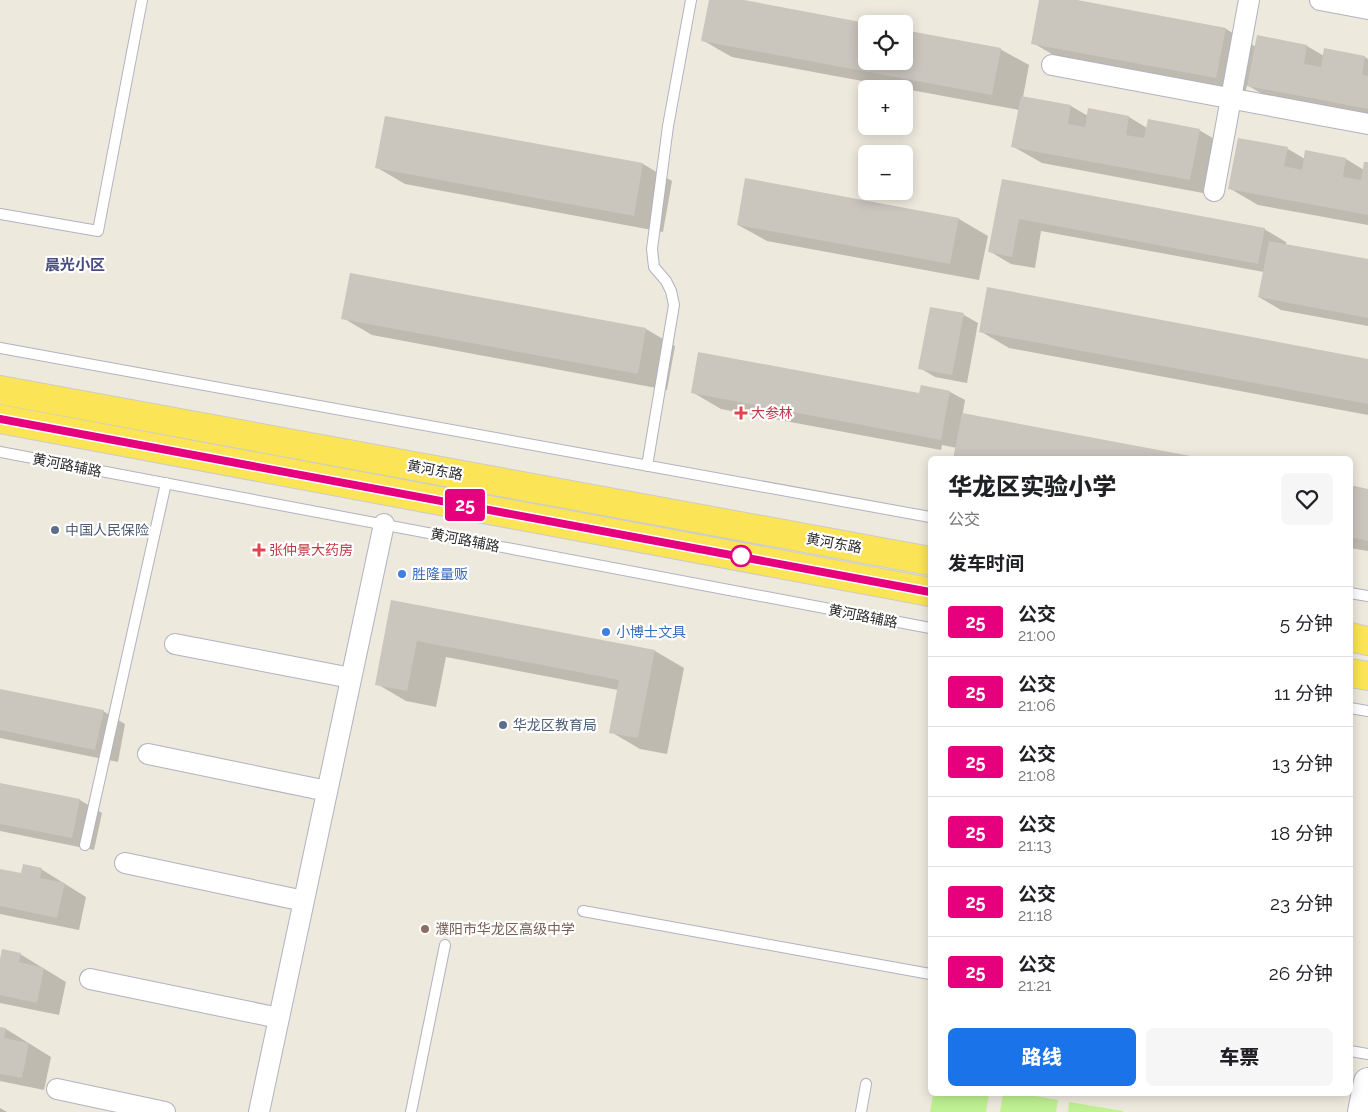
<!DOCTYPE html>
<html lang="zh">
<head>
<meta charset="utf-8">
<style>
	:root { --surface:#fff; --page:#f6f6f6; --text:#202124; --muted:#757577; --line:#e0e0e0; --accent:#1a73e8 }
	body { margin:0; font-family:Raleway,"Noto Sans SC",sans-serif; background:var(--page); color:var(--text); height:100vh; display:flex; flex-direction:column; font-size:19px; white-space:nowrap }
	* { box-sizing:border-box; margin:0 }
	p { font-size:16px; color:var(--muted) }
	.icon { flex:none; width:28px; height:28px; fill:none; stroke:currentColor; stroke-width:2; stroke-linecap:round; stroke-linejoin:round }
	.map { position:relative; flex:1; overflow:hidden }
	.details { position:absolute; left:928px; top:456px; width:425px; height:640px; display:flex; flex-direction:column; background:var(--surface); border-radius:8px; box-shadow:0 2px 12px #0003 }
	.details>* { flex:none }
	.badge { padding:0 10px; border-radius:4px; font-size:18px; line-height:32px }
	.fabs { position:absolute; left:858px; top:15px; display:grid; gap:10px }
	.fabs a { display:grid; place-items:center; width:55px; height:55px; border-radius:8px; background:var(--surface); box-shadow:0 2px 12px #0003; font-size:25px }
	.map>.badge { position:absolute; translate:-50% -50%; box-shadow:0 0 0 2px #fff }
	h2 { padding:0 20px; font-size:19px; line-height:45px }
	.round { display:grid; place-items:center; flex:none; width:52px; height:52px; border-radius:8px; background:var(--page) }
	.summary { display:flex; align-items:center; justify-content:space-between; height:85px; padding:0 20px }
	h1 { font-size:24px; font-weight:800; line-height:38px }
	.action { display:flex; gap:10px; margin-top:auto; padding:10px 20px }
	.action a { flex:1; height:58px; border-radius:8px; background:var(--accent); color:#fff; font-size:20px; font-weight:800; line-height:58px; text-align:center }
	.action a+a { background:var(--page); color:var(--text) }
	ul { padding:0; list-style:none }
	li { display:flex; align-items:center; gap:15px; height:70px; padding:0 20px; border-top:1px solid var(--line) }
	li div { flex:1 }
	li b { display:block; font-size:19px }
	li em { font-style:normal }
	li .badge { min-width:55px; font-weight:700; text-align:center }
	.map>svg:first-child { display:block }
	.pitch { fill:#bff091 }
	.shadow { fill:#0003 }
	.building { fill:#cac5bd }
	.lines { fill:none; stroke-linecap:round; stroke-linejoin:round }
	.lane-casing { stroke:#b1b2c0; stroke-width:12 }
	.street-casing { stroke:#b1b2c0; stroke-width:22 }
	.secondary-casing { stroke:#b1b2c0; stroke-width:30 }
	.primary-casing { stroke:#ccc; stroke-width:30 }
	.lane { stroke:#fff; stroke-width:10 }
	.street { stroke:#fff; stroke-width:20 }
	.secondary { stroke:#fff; stroke-width:28 }
	.primary { stroke:#fbe456; stroke-width:28 }
	.line-casing { stroke:#fff; stroke-width:11 }
	.line { stroke:#e6007e; stroke-width:8 }
	.health-dot { fill:#e0444e; stroke:#fff; stroke-width:2 }
	.service-dot { fill:#5c6f8a; stroke:#fff; stroke-width:2 }
	.stop-dot { fill:#fff; stroke:#e6007e; stroke-width:2.5 }
	.shop-dot { fill:#3f7fe0; stroke:#fff; stroke-width:2 }
	.education-dot { fill:#8d6e63; stroke:#fff; stroke-width:2 }
	.labels { text-anchor:middle; stroke-width:4.5; stroke-linejoin:round; paint-order:stroke }
	.health-label { font-size:14px; fill:#be3a42; stroke:#fff; text-anchor:start }
	.street-label { font-size:14px; fill:#2c2c2c; stroke:#fff }
	.service-label { font-size:14px; fill:#4e5e75; stroke:#fff; text-anchor:start }
	.shop-label { font-size:14px; fill:#366cbe; stroke:#fff; text-anchor:start }
	.education-label { font-size:14px; fill:#785e54; stroke:#fff; text-anchor:start }
	.neighbourhood-label { font-size:15px; font-weight:bold; fill:#484d80; stroke:#fff }
</style>
</head>
<body>
<div class="map">
<svg width="1368" height="1112" viewBox="0 0 1368 1112">
	<rect width="100%" height="100%" fill="#eee9dd"/>
	<path class="pitch" d="M933,1094H989L986,1112H930Z
		M1003,1094H1024L1058,1100L1056,1112H1000Z
		M1069,1102L1123,1111V1112H1068Z"/>
	<path class="shadow" d="M710,0H737L866,24V61H904V31L1000,49L1029,65L1023,97L1071,106L1088,116L1089,110L1129,117L1147,128L1199,130L1228,147L1219,196L1042,163L1012,146L1019,110L732,57L702,40Z
		M1040,0H1070L1226,29L1256,47L1307,46L1324,56L1325,50L1365,57L1368,59V119L1278,103L1247,85L1245,94L1062,60L1033,43Z
		M386,117L643,164L672,181L663,232L405,184L376,167Z
		M1288,149L1305,159L1306,152L1346,159L1364,170L1368,164V225L1258,205L1229,188Z
		M1003,180L1264,229L1286,242V245L1368,260V326L1281,310L1259,297L1264,272L1041,231L1035,268L1011,264L989,251Z
		M959,219L988,236L979,280L767,241L738,225Z
		M351,275L646,329L675,346L667,390L372,335L343,318Z
		M964,315L978,323L967,383L935,377L920,368Z
		M980,331L1368,360V415L1009,348Z
		M922,387L950,392L965,400L957,448L942,445L941,450L721,409L692,392L920,395Z
		M1350,487L1368,490V551L1350,548Z
		M392,601L655,651L684,668L667,754L640,749L611,732L618,690L446,657L436,707L406,701L377,684Z
		M0,691L103,711L125,724L118,762L0,738Z
		M0,784L80,800L102,813L94,850L0,831Z
		M41,869L86,897L79,930L0,914V870L22,875Z
		M20,954L66,982L59,1015L0,1003V960Z
		M0,1028L6,1029L51,1057L44,1090L0,1081Z
		M0,1108L7,1112H0Z"/>
	<path class="building" d="M709,0H744L866,23V61H904V30L1001,48L992,95L701,41Z
		M1039,0H1077L1226,28L1216,78L1031,44Z
		M1257,35L1307,45L1304,64L1321,67L1324,48L1365,56L1362,75L1368,76V109L1247,86Z
		M1021,96L1071,105L1068,124L1085,127L1088,108L1129,116L1126,135L1144,138L1148,119L1200,129L1190,180L1011,147Z
		M385,116L643,163L634,216L375,168Z
		M1238,138L1288,147L1284,166L1302,170L1305,150L1346,158L1343,177L1361,180L1364,162H1368V215L1228,189Z
		M745,178L959,218L950,264L737,225Z
		M1002,179L1265,228L1258,264L1019,219L1012,257L988,252Z
		M1269,241L1368,259V318L1258,297Z
		M350,273L646,328L638,374L341,319Z
		M987,287L1368,359V404L979,332Z
		M930,307L964,313L952,375L918,369Z
		M698,352L919,393L921,385L950,391L941,440L691,393Z
		M962,413L1201,458V459H953Z
		M1350,485L1368,489V541L1350,537Z
		M391,600L655,650L638,738L609,733L619,680L417,641L407,691L375,685Z
		M0,689L104,710L95,750L0,730Z
		M0,783L80,799L72,838L0,824Z
		M23,864L42,868L40,878L65,883L57,918L0,906V869L21,873Z
		M2,949L21,953L19,962L44,968L37,1003L0,995V959Z
		M0,1027L6,1028L4,1038L29,1043L22,1078L0,1074Z"/>
	<g class="lines">
		<g class="lane-casing">
			<path id="lane" d="M0,214L98,231L142,0
				M0,348L930,517
				M0,452L930,628
				M647,466L674,305L671,291L666,281L654,267L652,249L668,126L691,0
				M1350,593L1368,596
				M1350,708L1368,711
				M85,845L166,483
				M583,911L930,974
				M1350,1051L1368,1054
				M411,1112L445,945
				M861,1112L866,1084"/>
		</g>
		<g class="street-casing">
			<path id="street" d="M1320,0L1368,9
				M1052,65L1368,124
				M1214,191L1249,0
				M175,644L351,678
				M148,754L327,791
				M125,863L304,901
				M90,979L279,1018
				M57,1089L165,1112
				M259,1112L384,524"/>
		</g>
		<g class="secondary-casing">
			<path id="secondary" d="M1362,1112L1368,1082"/>
		</g>
		<g class="primary-casing">
			<path id="primary" d="M0,390L930,561
				M0,419L930,592
				M1350,637L1368,641
				M1350,673L1368,676"/>
		</g>
		<use href="#lane" class="lane"/>
		<use href="#street" class="street"/>
		<use href="#secondary" class="secondary"/>
		<use href="#primary" class="primary"/>
	</g>
	<g class="lines">
		<g class="line-casing">
			<path id="line" d="M0,419L930,592"/>
		</g>
		<use href="#line" class="line"/>
	</g>
	<g class="health-dot">
		<path d="M738.5 405.5h5v5h5v5h-5v5h-5v-5h-5v-5h5z"/>
		<path d="M256.5 542.5h5v5h5v5h-5v5h-5v-5h-5v-5h5z"/>
	</g>
	<g class="service-dot">
		<circle cx="55" cy="530" r="5"/>
		<circle cx="503" cy="725" r="5"/>
	</g>
	<circle class="stop-dot" cx="741" cy="556" r="10"/>
	<g class="shop-dot">
		<circle cx="402" cy="574" r="5"/>
		<circle cx="606" cy="632" r="5"/>
	</g>
	<circle class="education-dot" cx="425" cy="929" r="5"/>
	<g class="labels">
		<g class="health-label">
			<text x="751" y="418">大参林</text>
			<text x="269" y="555">张仲景大药房</text>
		</g>
		<g class="street-label">
			<text transform="translate(67 465) rotate(11)" y="5">黄河路辅路</text>
			<text transform="translate(435 470) rotate(10)" y="5">黄河东路</text>
			<text transform="translate(465 540) rotate(11)" y="5">黄河路辅路</text>
			<text transform="translate(834 543) rotate(10)" y="5">黄河东路</text>
			<text transform="translate(863 616) rotate(11)" y="5">黄河路辅路</text>
		</g>
		<g class="service-label">
			<text x="65" y="535">中国人民保险</text>
			<text x="513" y="730">华龙区教育局</text>
		</g>
		<g class="shop-label">
			<text x="412" y="579">胜隆量贩</text>
			<text x="616" y="637">小博士文具</text>
		</g>
		<g class="education-label">
			<text x="435" y="934">濮阳市华龙区高级中学</text>
		</g>
		<g class="neighbourhood-label">
			<text x="75" y="270">晨光小区</text>
		</g>
	</g>
</svg>
<div class="fabs">
<a><svg class="icon" aria-label="locate" viewBox="0 0 24 24"><circle cx="12" cy="12" r="6"/><path d="M12 2v4M12 18v4M2 12h4M18 12h4"/></svg></a>
<a>+</a>
<a>−</a>
</div>
<b class="badge" style="left:465px;top:505px;background:#e6007e;color:#fff">25</b>
<section class="details">
<div class="summary"><div><h1>华龙区实验小学</h1><p>公交</p></div><a class="round"><svg class="icon" aria-label="heart" viewBox="0 0 24 24"><path d="M12 20l-8-8c-3-5 5-10 8-4 3-6 11-1 8 4z"/></svg></a></div>
<h2>发车时间</h2>
<ul>
<li><span class="badge" style="background:#e6007e;color:#fff">25</span><div><b>公交</b><p>21:00</p></div><em>5 分钟</em></li>
<li><span class="badge" style="background:#e6007e;color:#fff">25</span><div><b>公交</b><p>21:06</p></div><em>11 分钟</em></li>
<li><span class="badge" style="background:#e6007e;color:#fff">25</span><div><b>公交</b><p>21:08</p></div><em>13 分钟</em></li>
<li><span class="badge" style="background:#e6007e;color:#fff">25</span><div><b>公交</b><p>21:13</p></div><em>18 分钟</em></li>
<li><span class="badge" style="background:#e6007e;color:#fff">25</span><div><b>公交</b><p>21:18</p></div><em>23 分钟</em></li>
<li><span class="badge" style="background:#e6007e;color:#fff">25</span><div><b>公交</b><p>21:21</p></div><em>26 分钟</em></li>
</ul>
<div class="action"><a>路线</a><a>车票</a></div>
</section>
</div>
</body>
</html>
